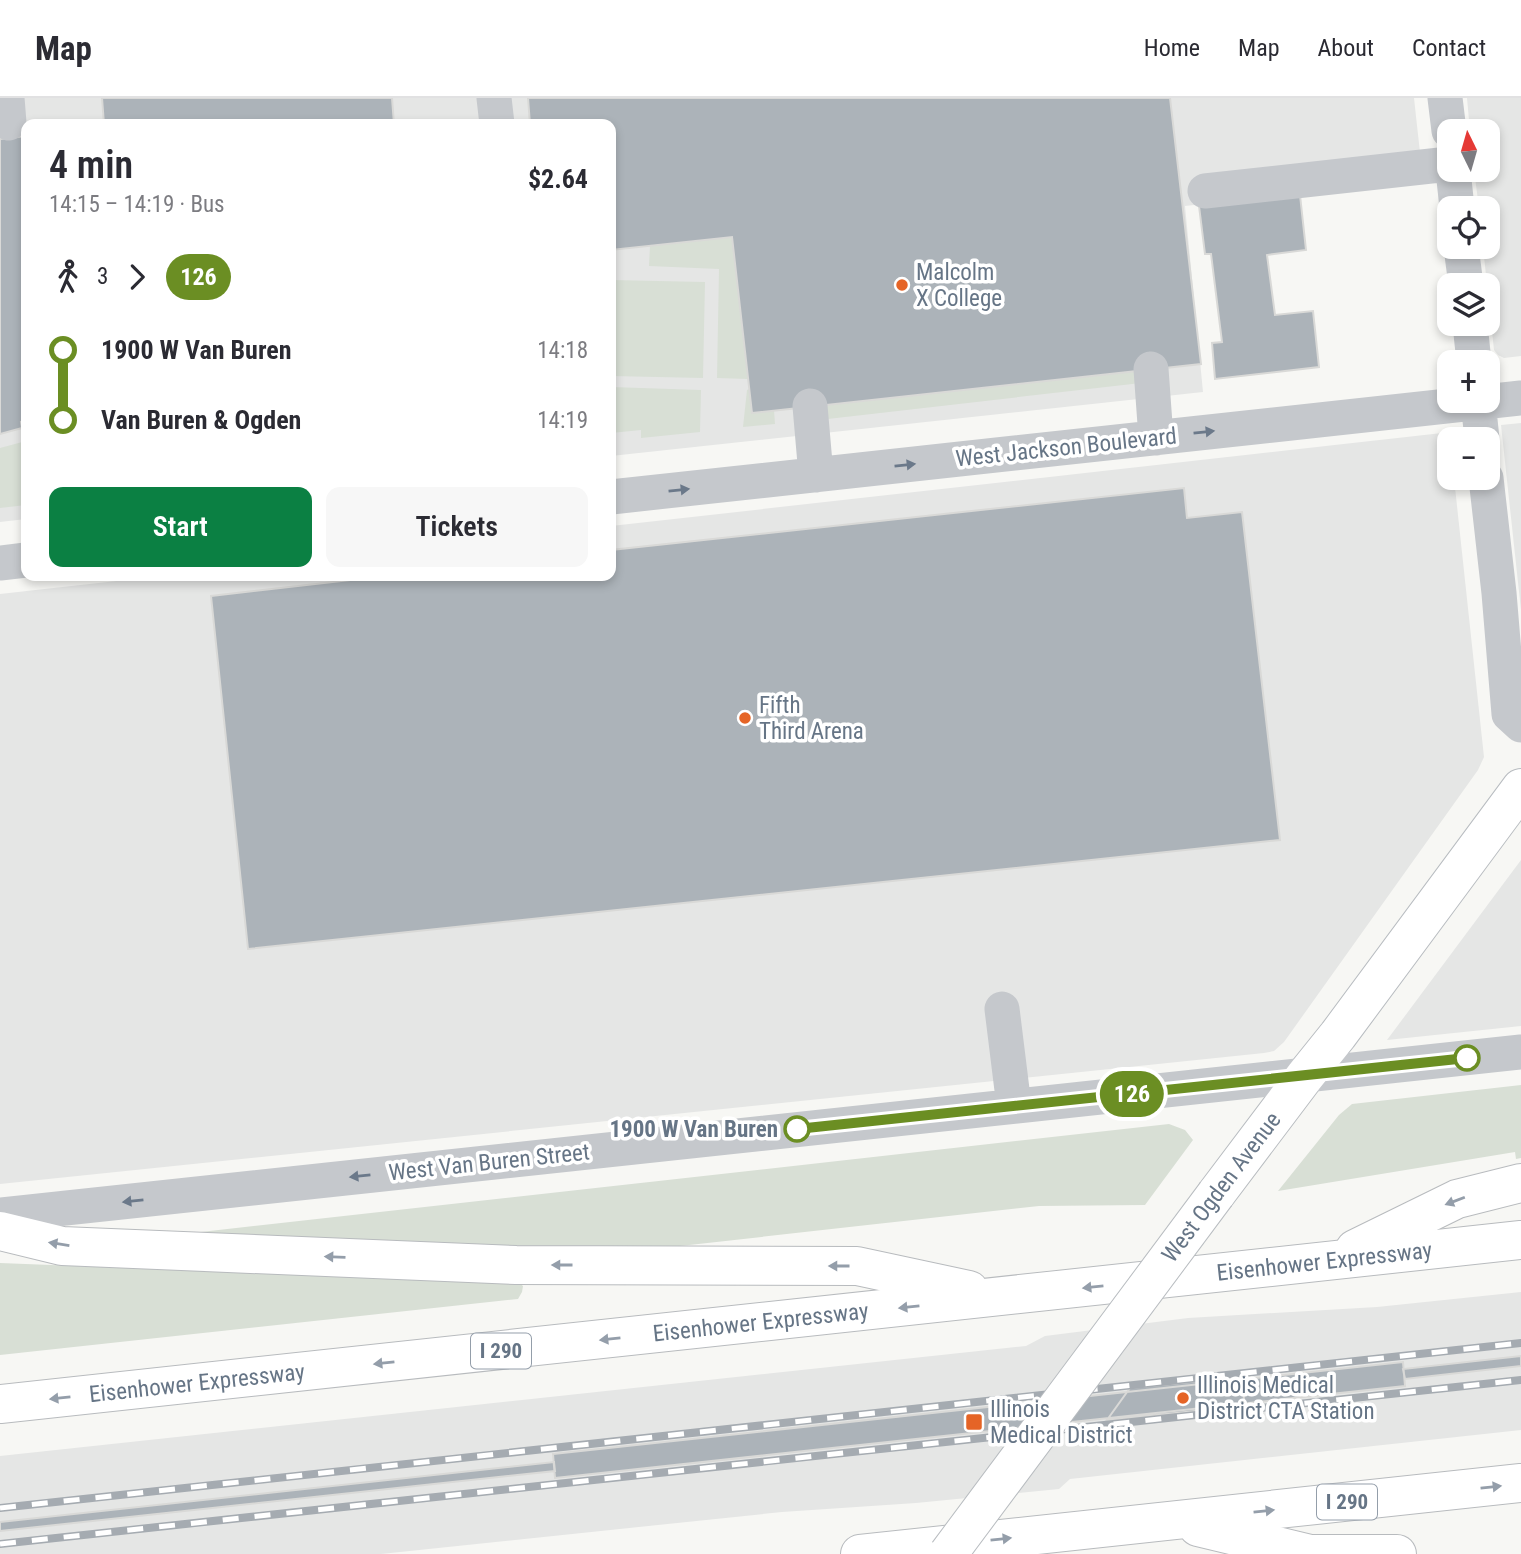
<!DOCTYPE html>
<html lang="en">
<head>
<meta charset="utf-8">
<style>
	:root { --surface:#fff; --page:#f7f7f7; --text:#2b2b33; --muted:#7c7c81; --line:#e1e1e2; --accent:#0b8043 }
	body { margin:0; font-family:"Roboto Condensed",sans-serif; background:var(--page); color:var(--text); height:100vh; display:flex; flex-direction:column; font-size:26px; white-space:nowrap }
	* { box-sizing:border-box; margin:0 }
	p { font-size:23px; color:var(--muted) }
	.icon { flex:none; width:38px; height:38px; fill:none; stroke:currentColor; stroke-width:2; stroke-linecap:round; stroke-linejoin:round }
	.map { position:relative; flex:1; overflow:hidden }
	.side { position:absolute; left:21px; top:21px; width:595px; height:462px; display:flex; flex-direction:column; background:var(--surface); border-radius:14px; box-shadow:0 4px 10px #0003 }
	.side>* { flex:none }
	.badge { padding:0 14px; border-radius:23px; font-size:24px; line-height:46px }
	.needle { width:46px; rotate:355deg }
	.tools { position:absolute; left:1437px; top:21px; display:grid; gap:14px }
	.tools a { display:grid; place-items:center; width:63px; height:63px; border-radius:14px; background:var(--surface); box-shadow:0 4px 10px #0003; font-size:35px }
	.map>.badge { position:absolute; translate:-50% -50%; box-shadow:0 0 0 4px #fff }
	.legs { display:flex; align-items:center; gap:10px; height:77px; padding:0 28px; font-size:23px }
	.legs p { margin-inline-start:auto }
	.head { display:flex; align-items:center; justify-content:space-between; height:119px; padding:0 28px }
	h1 { font-size:38px; font-weight:600; line-height:52px }
	.cta { display:flex; gap:14px; margin-top:auto; padding:14px 28px }
	.cta a { flex:1; height:80px; border-radius:14px; background:var(--accent); color:#fff; font-size:28px; font-weight:600; line-height:80px; text-align:center }
	.cta a+a { background:var(--page); color:var(--text) }
	ul { padding:0 28px; list-style:none }
	li { display:flex; align-items:center; gap:24px; height:70px; font-size:26px }
	li i { display:grid; place-items:center; width:10px; height:100%; margin:0 9px; background:currentColor }
	li i::after { content:''; width:18px; height:18px; margin:-9px; border:5px solid; border-radius:50%; background:var(--surface) }
	li p { margin-inline-start:auto }
	li:first-child i { background:linear-gradient(#0000 50%,currentColor 0) }
	li:last-child i { background:linear-gradient(currentColor 50%,#0000 0) }
	header { display:flex; align-items:center; gap:42px; box-sizing:border-box; height:98px; padding:0 35px; background:var(--surface); border-bottom:2px solid var(--line) }
	header strong { font-size:33px }
	nav { display:flex; gap:38px; margin-inline-start:auto; font-size:24px }
	.map>svg:first-child { display:block }
	.built { fill:#e5e6e5 }
	.green { fill:#d8dfd5 }
	.building { fill:#acb3b9; stroke:#d9d9d7; stroke-width:2 }
	.lines { fill:none; stroke-linecap:round; stroke-linejoin:round }
	.major-casing { stroke:#b8bcc0; stroke-width:40 }
	.highway-casing { stroke:#b8bbbe; stroke-width:40 }
	.minor { stroke:#c5c8cc; stroke-width:35 }
	.major { stroke:#fff; stroke-width:38 }
	.highway { stroke:#fff; stroke-width:38 }
	.rail-casing { stroke:#a5abb1; stroke-width:8 }
	.rail { stroke:#fff; stroke-width:5; stroke-dasharray:16; stroke-linecap:butt }
	.major-bridge-casing { stroke:#b8bcc0; stroke-width:40; stroke-linecap:butt }
	.major-bridge { stroke:#fff; stroke-width:38 }
	.oneway { fill:#6b798a }
	.oneway2 { fill:#949eaa }
	.line-1-casing { stroke:#fff; stroke-width:16 }
	.line-1 { stroke:#6b8e23; stroke-width:10 }
	.poi-dot { fill:#e56426; stroke:#fff; stroke-width:2.5 }
	.stop-1-dot { fill:#fff; stroke:#6b8e23; stroke-width:3.5 }
	.labels { text-anchor:middle; stroke-width:7; stroke-linejoin:round; paint-order:stroke }
	.shield { fill:#fff; stroke:#949eaa; stroke-width:2 }
	.shield-label { font-size:21px; font-weight:bold; fill:#667586 }
	.poi-label { font-size:23px; fill:#667586; stroke:#fff; text-anchor:start }
	.street-label { font-size:23px; fill:#667586; stroke:#fff }
	.stop-label { font-size:23px; font-weight:bold; fill:#667586; stroke:#fff; text-anchor:end }
</style>
</head>
<body>
<header>
<strong>Map</strong>
<nav><a>Home</a><a>Map</a><a>About</a><a>Contact</a></nav>
</header>
<div class="map">
<svg width="1521" height="1456" viewBox="0 0 1521 1456">
	<rect width="100%" height="100%" fill="#f7f7f4"/>
	<path class="built" d="M0,0H1414L1423,82L1185,108L1203,294L611,358V26H26V421L0,424Z
		M1467,0H1521V258L1504,260L1498,257L1494,252L1483,149H1488V110H1479L1474,72H1488V33H1470Z
		M1521,325V512L1501,327Z
		M1442,335L1447,337L1450,341L1449,380H1454L1484,659L1478,672L1284,944L1274,953L1264,955L0,1086V496L161,478H611V428Z
		M1521,762V928L1387,942Z
		M1521,1194V1332L1070,1381L1059,1391L916,1405L782,1414L381,1456H0V1358L1026,1248L1045,1238L1188,1220L1377,1209Z"/>
	<path class="green" d="M732,139L748,281L717,280L719,171L649,168L650,148Z
		M611,182L705,184L703,280L611,278Z
		M1140,272L1141,285L819,322L817,307Z
		M611,289L701,292L700,334L641,340V332L611,335Z
		M749,291L752,314L774,312L775,326L743,329L747,292Z
		M26,343V407L0,410V350Z
		M1521,987V1060L1516,1061L1515,1054L1278,1093L1339,1017L1352,1006Z
		M1169,1026L1185,1032L1193,1042L1145,1107L1039,1108L662,1150L519,1153L183,1136Z
		M0,1165L280,1176L517,1183L523,1188L522,1194L518,1201L0,1257Z"/>
	<path class="building" d="M102,0H392L394,26H104Z
		M528,0H1170L1201,266L752,315L732,139L611,152V26H530Z
		M26,38V322L21,324L22,330L0,336V41Z
		M1300,97L1306,152L1267,157L1275,217L1313,213L1319,269L1215,281L1212,245L1222,244L1211,156H1205L1199,108Z
		M1184,390L1187,420L1242,414L1280,742L248,851L211,498L360,481L359,478H611V452Z
		M1521,1258V1268L1405,1281L1403,1271Z
		M1403,1264L1405,1288L555,1380L553,1356Z
		M1241,1279L1245,1308L1107,1322L1130,1290Z
		M554,1364L555,1373L0,1433V1424Z"/>
	<g class="lines">
		<g class="major-casing">
			<path id="major" d="M1216,1096L1305,978L1338,937L1521,690"/>
		</g>
		<g class="highway-casing">
			<g id="highway">
				<path d="M0,1133L62,1148L516,1167L857,1168L969,1192"/>
				<path d="M1355,1151L1457,1101L1521,1085"/>
				<path id="s1" d="M0,1306L1521,1142"/>
				<path d="M1198,1429L1310,1456H1397"/>
				<path d="M860,1456L1521,1385"/>
			</g>
		</g>
		<path class="minor" d="M7,0L9,25
			M494,0L497,26
			M1445,0L1449,33
			M1453,72L1457,110
			M1205,93L1449,66
			M1461,149L1466,187
			M1470,226L1474,264
			M1151,271L1156,340
			M1478,303L1482,341
			M810,308L816,377
			M1486,380L1499,495L1509,616L1521,627
			M611,399L1521,300
			M0,465L26,462
			M1002,911L1014,1008
			M0,1117L1521,954"/>
		<use href="#major" class="major"/>
		<use href="#highway" class="highway"/>
		<g class="rail-casing">
			<path id="rail" d="M0,1410L1521,1245
				M0,1446L1521,1282"/>
		</g>
		<use href="#rail" class="rail"/>
		<g class="major-bridge-casing">
			<path id="major-bridge" d="M948,1456L1216,1096"/>
		</g>
		<use href="#major-bridge" class="major-bridge"/>
	</g>
	<defs><path id="oneway-solid" d="M-6-.8H1V-3.2L6.5 0L1 3.2V.8H-6Z" transform="scale(1.75)"/></defs>
	<g class="oneway">
		<use href="#oneway-solid" transform="translate(1204 334) rotate(-6)"/>
		<use href="#oneway-solid" transform="translate(905 367) rotate(-6)"/>
		<use href="#oneway-solid" transform="translate(679 392) rotate(-6)"/>
		<use href="#oneway-solid" transform="translate(360 1078) rotate(174)"/>
		<use href="#oneway-solid" transform="translate(133 1103) rotate(174)"/>
	</g>
	<g class="oneway2">
		<use href="#oneway-solid" transform="translate(1455 1103) rotate(159)"/>
		<use href="#oneway-solid" transform="translate(59 1146) rotate(-171)"/>
		<use href="#oneway-solid" transform="translate(335 1159) rotate(-178)"/>
		<use href="#oneway-solid" transform="translate(562 1167) rotate(-180)"/>
		<use href="#oneway-solid" transform="translate(839 1168) rotate(-180)"/>
		<use href="#oneway-solid" transform="translate(1093 1189) rotate(174)"/>
		<use href="#oneway-solid" transform="translate(909 1209) rotate(174)"/>
		<use href="#oneway-solid" transform="translate(610 1241) rotate(174)"/>
		<use href="#oneway-solid" transform="translate(384 1265) rotate(174)"/>
		<use href="#oneway-solid" transform="translate(60 1300) rotate(174)"/>
		<use href="#oneway-solid" transform="translate(1491 1389) rotate(-6)"/>
		<use href="#oneway-solid" transform="translate(1264 1413) rotate(-6)"/>
		<use href="#oneway-solid" transform="translate(1001 1441) rotate(-6)"/>
	</g>
	<g class="lines">
		<g class="line-1-casing">
			<path id="line-1" d="M797,1031L1467,960"/>
		</g>
		<use href="#line-1" class="line-1"/>
	</g>
	<g class="poi-dot">
		<circle cx="902" cy="187" r="7"/>
		<circle cx="745" cy="620" r="7"/>
		<circle cx="1183" cy="1300" r="7"/>
		<rect x="965" y="1315" width="18" height="18" rx="3.5"/>
	</g>
	<g class="stop-1-dot">
		<circle cx="1467" cy="960" r="12"/>
		<circle cx="797" cy="1031" r="12"/>
	</g>
	<g class="labels">
		<g class="shield">
			<rect x="471" y="1235.5" width="60" height="35" rx="5"/>
			<rect x="1317" y="1386.5" width="60" height="35" rx="5"/>
		</g>
		<g class="shield-label">
			<text x="501" y="1260">I 290</text>
			<text x="1347" y="1411">I 290</text>
		</g>
		<g class="poi-label">
			<text x="916" y="182">Malcolm<tspan x="916" dy="26">X College</tspan></text>
			<text x="759" y="615">Fifth<tspan x="759" dy="26">Third Arena</tspan></text>
			<text x="1197" y="1295">Illinois Medical<tspan x="1197" dy="26">District CTA Station</tspan></text>
			<text x="990" y="1319">Illinois<tspan x="990" dy="26">Medical District</tspan></text>
		</g>
		<g class="street-label">
			<text transform="translate(1066 349) rotate(-6)" y="8">West Jackson Boulevard</text>
			<text transform="translate(489 1064) rotate(-6)" y="8">West Van Buren Street</text>
			<text transform="translate(1221 1089) rotate(-53)" y="8">West Ogden Avenue</text>
			<text dy="8" stroke="none"><textPath href="#s1" startOffset="1332">Eisenhower Expressway</textPath></text>
			<text dy="8" stroke="none"><textPath href="#s1" startOffset="765">Eisenhower Expressway</textPath></text>
			<text dy="8" stroke="none"><textPath href="#s1" startOffset="198">Eisenhower Expressway</textPath></text>
		</g>
		<g class="stop-label">
			<text x="778" y="1039">1900 W Van Buren</text>
		</g>
	</g>
</svg>
<div class="tools">
<a><svg class="needle" viewBox="-14 -14 28 28"><path d="M0-13l5 13h-10z" fill="#e53935"/><path d="M0 13l5-13h-10z" fill="#7c7c81"/></svg></a>
<a><svg class="icon" aria-label="locate" viewBox="0 0 24 24"><circle cx="12" cy="12" r="6"/><path d="M12 2v4M12 18v4M2 12h4M18 12h4"/></svg></a>
<a><svg class="icon" aria-label="layers" viewBox="0 0 24 24"><path d="M12 4l9 5-9 5-9-5zM3 14l9 5 9-5"/></svg></a>
<a>+</a>
<a>−</a>
</div>
<b class="badge" style="left:1132px;top:996px;background:#6b8e23;color:#fff">126</b>
<section class="side">
<div class="head"><div><h1>4 min</h1><p>14:15 – 14:19 · Bus</p></div><b>$2.64</b></div>
<div class="legs"><svg class="icon" aria-label="walk" viewBox="0 0 24 24"><circle cx="13" cy="4" r="2"/><path d="M13 8l-2 6 4 7M11 14l-3 7M7 12l3-4h3l4 4"/></svg>3<svg class="icon" aria-label="forward" viewBox="0 0 24 24"><path d="M9 5l7 7-7 7"/></svg><b class="badge" style="background:#6b8e23;color:#fff">126</b></div>
<ul>
<li><i style="color:#6b8e23"></i><b>1900 W Van Buren</b><p>14:18</p></li>
<li><i style="color:#6b8e23"></i><b>Van Buren &amp; Ogden</b><p>14:19</p></li>
</ul>
<div class="cta"><a>Start</a><a>Tickets</a></div>
</section>
</div>
</body>
</html>
